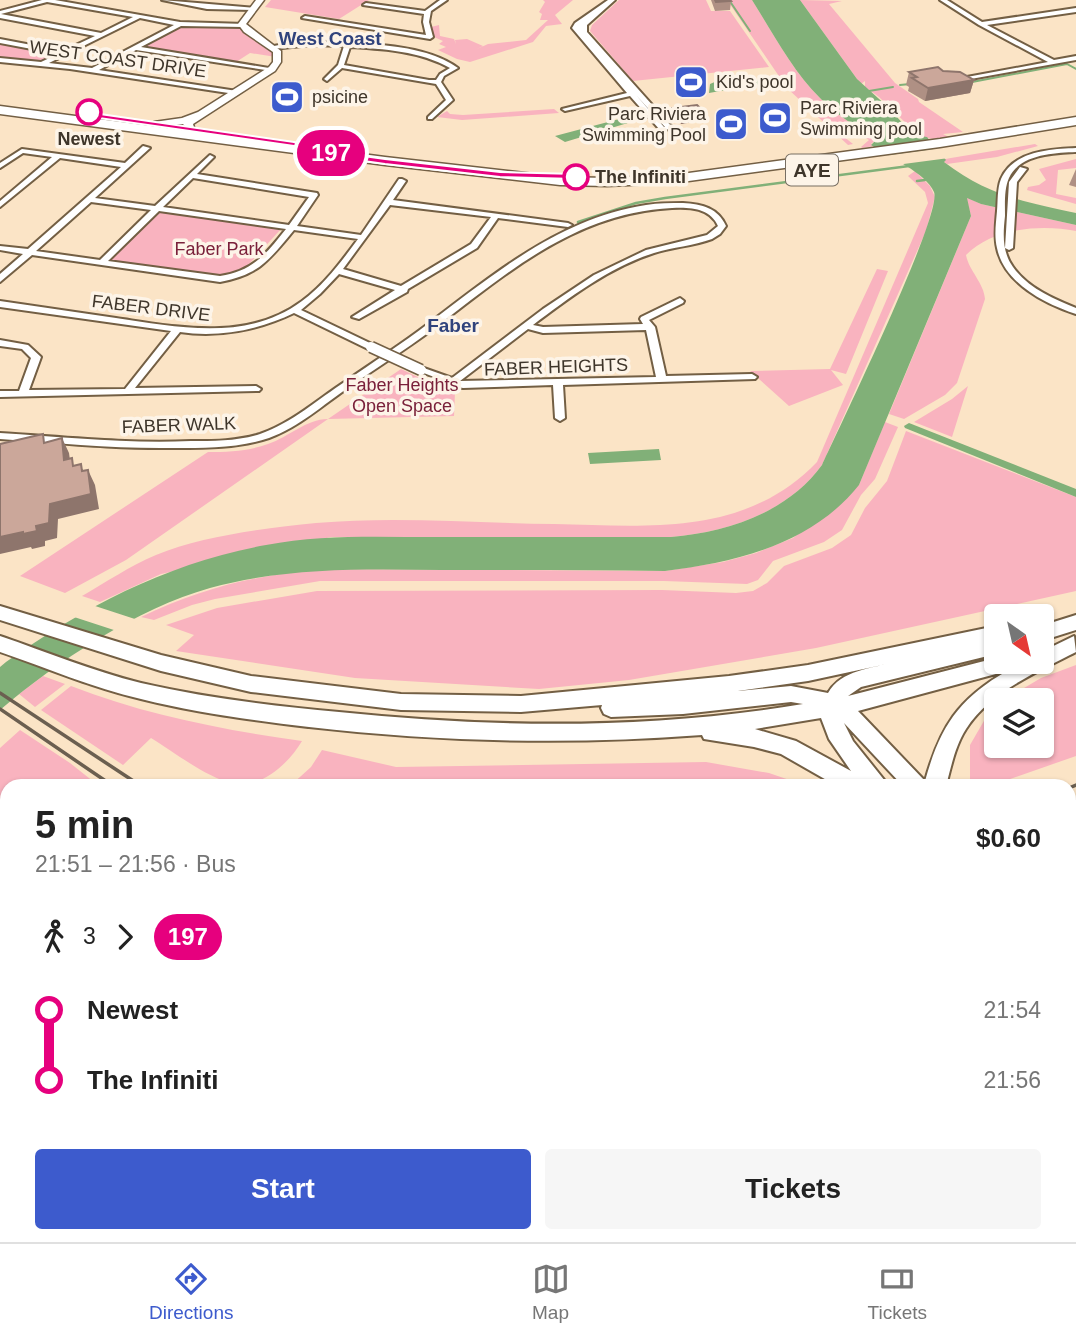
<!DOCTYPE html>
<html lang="en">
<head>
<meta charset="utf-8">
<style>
	:root { --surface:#fff; --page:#f6f6f6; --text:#222; --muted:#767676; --line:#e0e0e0; --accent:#3d5bcd }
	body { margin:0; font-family:Helvetica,sans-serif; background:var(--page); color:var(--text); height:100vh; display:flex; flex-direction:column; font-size:26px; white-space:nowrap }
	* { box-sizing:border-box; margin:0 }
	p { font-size:23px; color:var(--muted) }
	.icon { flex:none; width:38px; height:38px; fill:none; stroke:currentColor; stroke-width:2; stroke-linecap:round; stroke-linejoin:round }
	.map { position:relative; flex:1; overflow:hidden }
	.side { position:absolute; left:0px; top:779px; width:1076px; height:464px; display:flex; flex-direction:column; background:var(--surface); border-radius:21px 21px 0 0; box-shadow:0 2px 5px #0004 }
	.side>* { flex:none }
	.badge { padding:0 14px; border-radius:23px; font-size:24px; line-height:46px }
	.needle { width:46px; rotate:146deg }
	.controls { position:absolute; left:984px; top:604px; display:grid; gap:14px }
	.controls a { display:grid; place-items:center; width:70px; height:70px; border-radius:7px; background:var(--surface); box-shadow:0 2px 5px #0004; font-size:35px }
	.map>.badge { position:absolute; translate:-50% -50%; box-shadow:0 0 0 4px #fff }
	.legs { display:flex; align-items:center; gap:10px; height:77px; padding:0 35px; font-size:23px }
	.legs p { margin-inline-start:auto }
	.head { display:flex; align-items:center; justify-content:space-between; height:119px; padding:0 35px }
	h1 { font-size:38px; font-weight:700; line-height:52px }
	.cta { display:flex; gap:14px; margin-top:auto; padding:14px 35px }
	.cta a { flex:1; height:80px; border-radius:7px; background:var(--accent); color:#fff; font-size:28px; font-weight:700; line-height:80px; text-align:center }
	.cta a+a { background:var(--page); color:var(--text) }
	ul { padding:0 35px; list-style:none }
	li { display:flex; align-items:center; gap:24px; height:70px; font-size:26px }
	li i { display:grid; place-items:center; width:10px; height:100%; margin:0 9px; background:currentColor }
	li i::after { content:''; width:18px; height:18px; margin:-9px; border:5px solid; border-radius:50%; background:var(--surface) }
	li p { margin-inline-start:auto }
	li:first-child i { background:linear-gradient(#0000 50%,currentColor 0) }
	li:last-child i { background:linear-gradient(currentColor 50%,#0000 0) }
	.tabs { display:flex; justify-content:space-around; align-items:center; height:98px; border-top:2px solid var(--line); background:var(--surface); font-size:19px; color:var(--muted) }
	.tabs a { display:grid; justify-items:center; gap:4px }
	.tabs .selected { color:var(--accent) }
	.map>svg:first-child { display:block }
	.green { fill:#f9b3bf }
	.water { fill:#81b078 }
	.pier { fill:#fbe4c6 }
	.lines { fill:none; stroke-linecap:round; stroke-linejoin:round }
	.stream-far3 { stroke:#81b078; stroke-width:2 }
	.stream-far2 { stroke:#81b078; stroke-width:2.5 }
	.stream-far1 { stroke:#81b078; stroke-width:3.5 }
	.stream { stroke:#81b078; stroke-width:4.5 }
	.canal { fill:#81b078; fill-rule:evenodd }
	.street-casing { stroke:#735f44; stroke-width:4 }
	.secondary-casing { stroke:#735f44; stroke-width:3 }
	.primary-casing { stroke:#735f44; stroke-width:4 }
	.highway-casing { stroke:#735f44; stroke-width:3 }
	.street { fill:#fff; fill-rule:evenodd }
	.secondary { fill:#fff; fill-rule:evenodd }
	.primary { fill:#fff; fill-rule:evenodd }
	.highway { fill:#fff; fill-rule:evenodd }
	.rail { stroke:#6b5f50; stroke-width:3.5 }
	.street-bridge-casing { stroke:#735f44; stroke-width:13; stroke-linecap:butt }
	.street-bridge { stroke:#fff; stroke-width:10 }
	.wall { fill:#af9084 }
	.shaded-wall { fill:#8e756c }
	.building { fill:#cba79a; stroke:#8e756c; stroke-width:2 }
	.line-1 { fill:#e6007e; stroke:#fff; stroke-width:2 }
	.stop-1-dot { fill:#fff; stroke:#e6007e; stroke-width:3.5 }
	.labels { text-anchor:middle; stroke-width:7; stroke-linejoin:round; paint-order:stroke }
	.far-street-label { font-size:18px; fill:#3e352a; stroke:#fdf4e8 }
	.far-poi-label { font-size:18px; fill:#3e352a; stroke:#fdf4e8; text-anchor:start }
	.far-stop-label { font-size:18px; font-weight:bold; fill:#3e352a; stroke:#fdf4e8 }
	.far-park-label { font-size:18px; fill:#7a203a; stroke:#fdf4e8 }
	.far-neighbourhood-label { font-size:19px; font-weight:bold; fill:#30437c; stroke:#fdf4e8 }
	.shield { fill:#fdf4e8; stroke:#776e63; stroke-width:2 }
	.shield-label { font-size:19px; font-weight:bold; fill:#3e352a }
</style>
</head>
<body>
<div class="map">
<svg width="1076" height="1242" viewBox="0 0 1076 1242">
	<rect width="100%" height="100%" fill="#fbe4c6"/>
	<path class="green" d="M271,0H369L339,19L265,7Z
		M543,0H573L555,15L562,24L546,26L533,42L470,62L457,59L438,50L446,47L439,44L443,41L434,37L431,27L439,25L440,36L454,39L456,44L455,40L467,39L483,46L477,49L488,44L526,40L548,20H540L542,14L539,12L545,2Z
		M619,0H706L711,11H730L769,67L633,81L590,31L592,25Z
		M727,0H752C773,33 792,70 820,98C836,115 857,127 877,139L871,144L874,146L862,148L861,147L869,140L850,129H843V136L853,144L848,145L787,88Z
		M800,0L842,1L829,4L895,83L918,99L919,102L963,132L943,134L949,137L934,139L915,136L912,129L879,97L865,87V81L861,84L857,79Z
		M182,25L239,26C246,41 268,42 276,57L250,53L236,62L138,48Z
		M0,43L58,54L43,61L0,57Z
		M554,109L559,113L462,120L437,117L447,111L450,114L463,115Z
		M1035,144L1038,146L997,157L947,164L943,161L945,159Z
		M1076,159V168L1058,170L1056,194L1076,198V204L1027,190L1028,187L1039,185L1046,180L1039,169Z
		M915,171L930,186L935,197L926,231L822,465C787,513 727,532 671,537H331L161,574L100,602L82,596C106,582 130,566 156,555C202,536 266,528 316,523C394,516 475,523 554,524C648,526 745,537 817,462L928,203L925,192L908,176Z
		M966,197L981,204L1076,225V231C1041,224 992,228 966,255C969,271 984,283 985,299L957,383L945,395L904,419L889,414L971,216Z
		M159,211L281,229L239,275L220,278L105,260Z
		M877,269L888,271L846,374L831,370L843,385L789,406L750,371L830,369Z
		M401,369L449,392H455L454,416L328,419L126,560L65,593L20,576L208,452C229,452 249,451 268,444C289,437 306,419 328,419Z
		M968,386L952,437L914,422L952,399Z
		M885,422L898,427L875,479L861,495L842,530L824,542L773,561L758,580L747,584L664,581H320L215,599L192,605L154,620L141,617C203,587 260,574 327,569L665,571L723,562L756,553L793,538L859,485Z
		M906,431L1076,497V591L816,648L629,680L539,689L355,678L176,651L194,635L166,625L217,608L317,591L662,590L736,593L753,591L767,583L784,566L832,548L851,535L865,508L887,481Z
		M1076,665V756L990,786H970V745L992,707L996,705V746H1041V700H1004L1041,678Z
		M43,676L65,684L35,707L19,694Z
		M71,686C145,715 224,730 302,741C289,763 261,790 232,783C207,778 174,752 151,738L123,765L41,710Z
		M20,730L70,763L99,786H7V915L0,919V748Z
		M322,750L396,767L706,762L769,773L807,786H290L311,767Z
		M1069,1186L1076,1192V1242H568L570,1236H1069Z"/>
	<path class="water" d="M752,0H800L857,79L889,108L913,135L927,137L946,160L944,162C989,196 1022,201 1076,213V225L981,204L967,198L971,216L859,485C812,544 737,562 665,571C591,570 516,570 442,570C363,569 286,567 210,588C138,608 56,662 0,710V667L6,662C85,606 170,562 266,545C322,534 379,537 436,537C514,537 592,537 671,537C727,532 787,513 822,465C838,430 943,214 934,192C926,173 889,157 871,145L877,139C857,127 836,115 820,98C792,70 773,33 752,0Z
		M745,77L765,83L709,93L710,84L724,78Z
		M623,118L631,122L565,142L555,136Z
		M659,449L661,460L590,464L588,453Z"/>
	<path class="pier" d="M941,148L949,158L896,165L882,156Z
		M89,604L141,621L120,632L71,616Z"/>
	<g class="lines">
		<path class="stream-far3" d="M729,0L750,31
			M972,82L1067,64L1076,69
			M900,85L910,84
			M869,91L893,87"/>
		<path class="stream-far2" d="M917,181L925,180
			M578,222L636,203L665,198L909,166"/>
		<path class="stream-far1" d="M802,781L813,786"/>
		<path class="stream" d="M1069,1061L1076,1069"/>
		<path class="canal" d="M909,423L1076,489V497L905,428L904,426Z"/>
		<g class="street-casing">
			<path id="street" d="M42,0H55L180,22L245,24L243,27L181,26L141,47L275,69L272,71L136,50L99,70L237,91V93L235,94L70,69L0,62V58L41,62L58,54L0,43V39L63,51L95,36L0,18V11ZM47,2L133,17L101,33L1,14ZM140,18L174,25L92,68L49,63Z
				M162,0L256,8L253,10L207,9Z
				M440,0H447L431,11L429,22L433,37L430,39L302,18L305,16L426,35L423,22L424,14L363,5L366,3L425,11Z
				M608,0H615L587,25V32L672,127V129L660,130L630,96L565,111L562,109L627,93L572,28L575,23ZM636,95L665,127H664Z
				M940,0H947L982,22L1076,8V12L987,25L1054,60L1076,56V60L954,82V80L956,79L1048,62L979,25Z
				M312,42C355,43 423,42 458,68L444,76L441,82L453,100L432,119H428V117L446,100L436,84L342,68L327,81L324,79L338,65L344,46L312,45L272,49L269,47L289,43ZM350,47C384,49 420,51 450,68L440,74L436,80H429L344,65Z
				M143,146L150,148L95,198L155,206L210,155L214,157L197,174L317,193L318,195L297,226L361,235L399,179H402L406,181L393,200L568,223L572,225L568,227L498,218L477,248L408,289L407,292L359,319L352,317L395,290L339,274L320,294L301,310L374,345V349H368L294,313C259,330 218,338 180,332L135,388L256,386L261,389L259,391L0,397V391H19L31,358L22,349L0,346V340L28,345L41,357L29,390L125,389L171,331L0,307V301C39,307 77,312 116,318C178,327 247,342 302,301C325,284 341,262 358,239L294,230C269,260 259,275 220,282L32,255L0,282V274L23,254L0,250V246L28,249L121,167L60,158L0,207V201L52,157L23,153L0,168V163L22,149L125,163ZM193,178L309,197L289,225L163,207ZM91,202L151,210L100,260L36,251ZM390,205L491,217L471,244L401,286L343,269ZM159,211L286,229C266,254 253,271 220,276L108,261Z
				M1076,148V152C1054,153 1020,154 1009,178C1004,189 1005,204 1005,216C1003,234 1002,252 1013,267C1028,288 1054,299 1076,308V314C1045,304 1004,283 997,248C994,236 996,223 997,211C998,201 997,189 1001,179C1013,151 1050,149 1076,148Z
				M1020,167L1027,169L1017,182L1013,248L1009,250L1005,248L1009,182Z
				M683,203C702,204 718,208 726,226L720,234L712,239C693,246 673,247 654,253C610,267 570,297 533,325L543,327L643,324L640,319L641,317L680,298L684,301L683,303L649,320L655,327L666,376L752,374L757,377L755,379L563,385L565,418L560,421L555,418L553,385L463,388L448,385L447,382L416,370L421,367L452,378L543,309L594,275L646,250L707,235L718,226C710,208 690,207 672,208C574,213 506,274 432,330C405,350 376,368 349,387C323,405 299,427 269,438C239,448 206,448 174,448C116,449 58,443 0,439V433C64,437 128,444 191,441C214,441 238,441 260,434C292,423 318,399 346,381C373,362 402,344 429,323C495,273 561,218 646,205C658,203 671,203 683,203ZM528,329L543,333L646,330L656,377L460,381Z"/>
		</g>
		<g class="secondary-casing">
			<path id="secondary" d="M256,0H264L246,24L281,51V62L275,71L193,124L195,131H189L183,124L154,126V122L182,118L198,112L269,67L273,62V52L244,32L238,24Z"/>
		</g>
		<g class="primary-casing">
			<path id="primary" d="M0,606L161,655L251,676L401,694L521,696L729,676L808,665L996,626V654L861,687L848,696L996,658V662H1020L1019,664L1024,662H1041V652L1074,636L1076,652C1039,671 989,692 966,729C955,746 951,767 946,786H903L844,723L853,741L889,786H837L781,754L754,747L704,739L702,735C570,745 440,742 309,727C253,720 196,713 141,699C93,688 47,668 0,652V636C47,652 92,671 141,683C206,698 273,706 339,712C494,728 649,730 803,704L791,702L683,714L611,717L604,714L601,708L602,705L521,712L401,710L251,692L161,671L0,620ZM896,662C872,668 841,670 828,693L791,686L738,691L808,681ZM1007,671C958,699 940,727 925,781L858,711ZM821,718L829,739L851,771L796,741L755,729Z
				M1076,615V630L1041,641V626Z
				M1069,940L1076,943V972L1069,970Z
				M1069,985L1076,988V1020L1069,1017Z"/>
		</g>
		<g class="highway-casing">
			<path id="highway" d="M0,106L385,157L560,177L607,178L674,175L940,139L1076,117V125L940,147L674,183L607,186L560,185L385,165L0,114Z"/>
		</g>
		<use href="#street" class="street"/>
		<use href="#secondary" class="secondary"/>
		<use href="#primary" class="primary"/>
		<use href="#highway" class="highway"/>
		<path class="rail" d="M0,693L141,786
			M0,709L113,786
			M1069,788L1076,785
			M1069,804L1076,801"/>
		<g class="street-bridge-casing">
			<path id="street-bridge" d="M371,347L421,370"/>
		</g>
		<use href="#street-bridge" class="street-bridge"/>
	</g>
	<path class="wall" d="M711,0H730L731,1L730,10L715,11Z
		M943,71L974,80L970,93L925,101L908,91L909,87L906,85L909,72Z
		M673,108L705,120L681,124L672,114Z
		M1076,169V187L1069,185Z"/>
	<path class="shaded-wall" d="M974,80L970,93L925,101L928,88Z
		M706,114L705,120L681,124L682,118Z
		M62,438L69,453L72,475L64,460Z
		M88,470L95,485L99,509L58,519L57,538L45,541V546L32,549L31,547L0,554V537L23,532L36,526L50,504Z"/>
	<path class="building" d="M715,0H730L731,1L716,2Z
		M938,67L943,71L960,72L974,80L928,88L912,78L917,77L909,72Z
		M697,105L706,114L682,118L673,108Z
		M43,434L44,443L62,438L64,460L72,458L73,466L81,464L82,471L88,470L91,494L50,504L49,523L36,526L37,531L23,534V532L0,537V444Z"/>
	<path class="line-1" d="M89,110L100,114L294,142L335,152L385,159L500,172L576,174L580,177L576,179L500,177L385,164L335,157L294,146L99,118L87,114Z"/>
	<defs>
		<g id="stadium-square" transform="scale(1.75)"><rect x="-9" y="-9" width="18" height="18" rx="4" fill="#3d5bcd" stroke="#fdf4e8"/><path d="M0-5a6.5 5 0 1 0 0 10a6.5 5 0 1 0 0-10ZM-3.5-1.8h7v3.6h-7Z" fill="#fff"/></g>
	</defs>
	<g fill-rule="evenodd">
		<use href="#stadium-square" x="691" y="82"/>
		<use href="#stadium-square" x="287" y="97"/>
		<use href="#stadium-square" x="775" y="118"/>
		<use href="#stadium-square" x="731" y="124"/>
	</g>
	<g class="stop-1-dot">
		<circle cx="89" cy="112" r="12"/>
		<circle cx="576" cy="177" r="12"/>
	</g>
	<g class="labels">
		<g class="far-street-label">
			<text transform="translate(118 59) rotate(8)" y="6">WEST COAST DRIVE</text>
			<text transform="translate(151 308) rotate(7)" y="6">FABER DRIVE</text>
			<text transform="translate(556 367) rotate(-2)" y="6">FABER HEIGHTS</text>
			<text transform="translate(179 425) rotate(-2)" y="6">FABER WALK</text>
		</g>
		<g class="far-poi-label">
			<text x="716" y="88">Kid's pool</text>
			<text x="312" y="103">psicine</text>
			<text x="800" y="114">Parc Riviera<tspan x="800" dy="21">Swimming pool</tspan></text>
			<text x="706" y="120" text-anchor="end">Parc Riviera<tspan x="706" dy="21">Swimming Pool</tspan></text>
		</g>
		<g class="far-stop-label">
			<text x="89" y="145">Newest</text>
			<text x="595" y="183" text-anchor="start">The Infiniti</text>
		</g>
		<g class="far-park-label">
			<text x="219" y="255">Faber Park</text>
			<text x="402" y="391">Faber Heights<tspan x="402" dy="21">Open Space</tspan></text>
		</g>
		<g class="far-neighbourhood-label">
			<text x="330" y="45">West Coast</text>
			<text x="453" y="332">Faber</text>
		</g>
		<rect class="shield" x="786" y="154.5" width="52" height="31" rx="5"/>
		<g class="shield-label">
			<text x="812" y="177">AYE</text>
		</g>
	</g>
</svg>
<div class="controls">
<a><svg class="needle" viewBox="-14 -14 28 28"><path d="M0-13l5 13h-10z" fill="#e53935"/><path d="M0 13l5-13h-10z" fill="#767676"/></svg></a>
<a><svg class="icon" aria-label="layers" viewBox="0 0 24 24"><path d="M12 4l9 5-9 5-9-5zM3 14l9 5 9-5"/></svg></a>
</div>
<b class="badge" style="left:331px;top:153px;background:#e6007e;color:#fff">197</b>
<section class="side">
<div class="head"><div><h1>5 min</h1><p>21:51 – 21:56 · Bus</p></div><b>$0.60</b></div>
<div class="legs"><svg class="icon" aria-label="walk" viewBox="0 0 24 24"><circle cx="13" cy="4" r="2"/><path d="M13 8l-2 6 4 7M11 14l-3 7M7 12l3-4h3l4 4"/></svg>3<svg class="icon" aria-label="forward" viewBox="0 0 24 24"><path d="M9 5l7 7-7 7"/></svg><b class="badge" style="background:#e6007e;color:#fff">197</b></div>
<ul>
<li><i style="color:#e6007e"></i><b>Newest</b><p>21:54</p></li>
<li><i style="color:#e6007e"></i><b>The Infiniti</b><p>21:56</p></li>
</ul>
<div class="cta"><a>Start</a><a>Tickets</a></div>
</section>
</div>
<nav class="tabs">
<a class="selected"><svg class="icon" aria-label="directions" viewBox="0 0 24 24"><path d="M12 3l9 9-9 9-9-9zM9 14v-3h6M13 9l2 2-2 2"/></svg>Directions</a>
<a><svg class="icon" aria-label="map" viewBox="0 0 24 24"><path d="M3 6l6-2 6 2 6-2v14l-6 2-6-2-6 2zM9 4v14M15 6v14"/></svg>Map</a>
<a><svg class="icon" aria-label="tickets" viewBox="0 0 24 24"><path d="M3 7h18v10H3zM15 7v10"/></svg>Tickets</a>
</nav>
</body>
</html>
